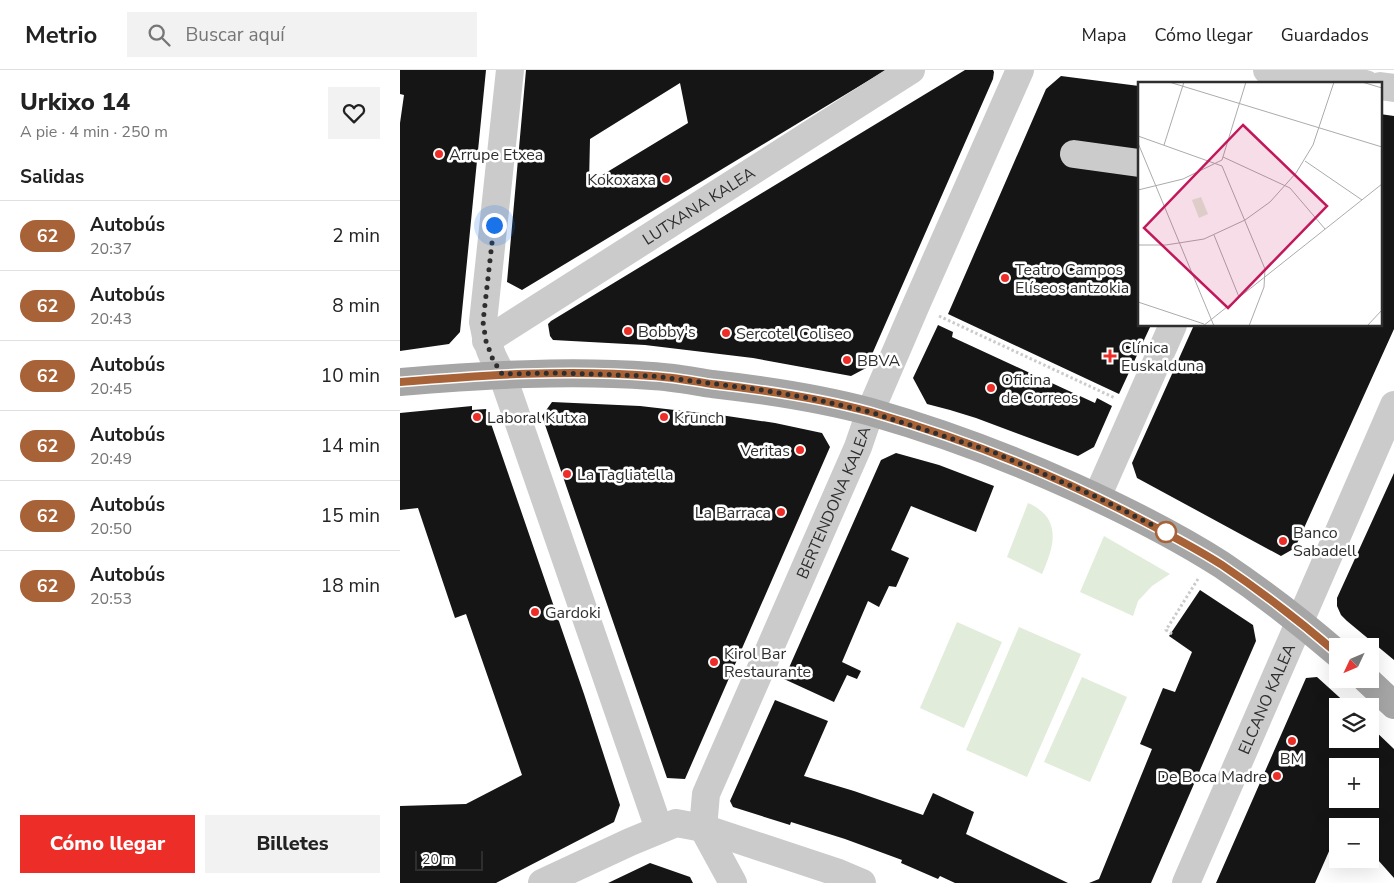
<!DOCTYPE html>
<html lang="es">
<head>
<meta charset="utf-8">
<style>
	:root { --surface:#fff; --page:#f2f2f2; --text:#222; --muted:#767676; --line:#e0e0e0; --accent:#ed2e28 }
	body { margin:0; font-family:"Nunito Sans",sans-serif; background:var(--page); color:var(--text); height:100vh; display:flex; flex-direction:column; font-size:19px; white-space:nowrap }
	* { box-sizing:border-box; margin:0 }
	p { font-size:16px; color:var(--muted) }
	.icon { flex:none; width:28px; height:28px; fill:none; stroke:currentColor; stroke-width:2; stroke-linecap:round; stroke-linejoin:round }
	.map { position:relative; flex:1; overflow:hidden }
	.details { display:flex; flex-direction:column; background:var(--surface); width:400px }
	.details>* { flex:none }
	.badge { padding:0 10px; border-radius:16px; font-size:18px; line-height:32px }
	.needle { width:32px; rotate:226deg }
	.buttons { position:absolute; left:929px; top:568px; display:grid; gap:10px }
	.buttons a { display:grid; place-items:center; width:50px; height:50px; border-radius:0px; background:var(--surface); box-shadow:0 5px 20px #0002; font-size:25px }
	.scale { position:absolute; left:15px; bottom:12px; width:68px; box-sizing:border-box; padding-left:5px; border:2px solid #2e2e2e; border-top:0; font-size:14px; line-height:18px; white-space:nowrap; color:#2e2e2e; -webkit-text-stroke:4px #fff; paint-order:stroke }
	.you { position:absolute; width:25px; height:25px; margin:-12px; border:4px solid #fff; border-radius:50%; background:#1a73e8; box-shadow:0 0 0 8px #1a73e833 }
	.map>.badge { position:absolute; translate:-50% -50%; box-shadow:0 0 0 2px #fff }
	h2 { padding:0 20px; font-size:19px; line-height:45px }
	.round { display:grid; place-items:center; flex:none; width:52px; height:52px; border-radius:0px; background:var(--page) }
	.overview { display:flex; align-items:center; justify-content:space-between; height:85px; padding:0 20px }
	h1 { font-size:24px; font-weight:800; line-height:38px }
	.cta { display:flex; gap:10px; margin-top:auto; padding:10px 20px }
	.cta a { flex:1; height:58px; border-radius:0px; background:var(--accent); color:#fff; font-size:20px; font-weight:800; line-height:58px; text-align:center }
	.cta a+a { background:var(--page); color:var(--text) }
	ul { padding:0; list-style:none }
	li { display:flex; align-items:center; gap:15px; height:70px; padding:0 20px; border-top:1px solid var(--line) }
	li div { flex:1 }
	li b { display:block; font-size:19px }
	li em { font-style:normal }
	li .badge { min-width:55px; font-weight:700; text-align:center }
	header { display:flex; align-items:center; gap:30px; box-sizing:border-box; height:70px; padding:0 25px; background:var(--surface); border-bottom:1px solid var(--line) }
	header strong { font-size:24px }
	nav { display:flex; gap:28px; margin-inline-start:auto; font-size:18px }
	.search { width:350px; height:45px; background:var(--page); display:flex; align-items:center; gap:12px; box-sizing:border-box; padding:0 18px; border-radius:0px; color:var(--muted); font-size:19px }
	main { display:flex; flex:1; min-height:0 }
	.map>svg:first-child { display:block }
	.green { fill:#e2ecdb }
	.building { fill:#151515; fill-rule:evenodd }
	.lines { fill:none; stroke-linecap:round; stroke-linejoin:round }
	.path { stroke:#cbcbcb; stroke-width:3; stroke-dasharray:2.5 2.5; stroke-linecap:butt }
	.minor { stroke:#cbcbcb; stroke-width:28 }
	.major { stroke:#a6a6a6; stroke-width:28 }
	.line-casing { stroke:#fff; stroke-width:11 }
	.line { stroke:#a76238; stroke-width:8 }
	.walk { stroke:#2e2e2e; stroke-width:5; stroke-dasharray:0 9 }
	.poi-dot { fill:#ed2e28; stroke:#fff; stroke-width:2 }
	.stop-dot { fill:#fff; stroke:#a76238; stroke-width:2.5 }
	.labels { text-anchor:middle; stroke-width:5; stroke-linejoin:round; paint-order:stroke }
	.poi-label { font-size:16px; fill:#2e2e2e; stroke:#fff; text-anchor:start }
	.street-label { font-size:16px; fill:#2e2e2e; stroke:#fff }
	.inset-road { fill:none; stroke:#ababab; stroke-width:1 }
	.view { fill:#c2185b; fill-opacity:0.15; stroke:#c2185b; stroke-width:2.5 }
	.inset-edge { fill:none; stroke:#2e2e2e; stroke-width:2.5 }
</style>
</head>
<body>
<header>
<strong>Metrio</strong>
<div class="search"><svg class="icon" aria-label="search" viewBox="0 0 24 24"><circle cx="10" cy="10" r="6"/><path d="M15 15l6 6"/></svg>Buscar aquí</div>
<nav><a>Mapa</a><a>Cómo llegar</a><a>Guardados</a></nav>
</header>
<main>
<section class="details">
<div class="overview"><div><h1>Urkixo 14</h1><p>A pie · 4 min · 250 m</p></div><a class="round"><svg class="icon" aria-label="heart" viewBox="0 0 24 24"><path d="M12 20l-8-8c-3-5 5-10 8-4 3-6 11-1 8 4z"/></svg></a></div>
<h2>Salidas</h2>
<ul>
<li><span class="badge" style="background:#a76238;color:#fff">62</span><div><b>Autobús</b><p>20:37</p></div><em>2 min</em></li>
<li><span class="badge" style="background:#a76238;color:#fff">62</span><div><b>Autobús</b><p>20:43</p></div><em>8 min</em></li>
<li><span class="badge" style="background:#a76238;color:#fff">62</span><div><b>Autobús</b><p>20:45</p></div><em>10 min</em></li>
<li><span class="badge" style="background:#a76238;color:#fff">62</span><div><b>Autobús</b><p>20:49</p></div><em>14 min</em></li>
<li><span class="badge" style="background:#a76238;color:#fff">62</span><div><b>Autobús</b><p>20:50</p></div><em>15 min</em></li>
<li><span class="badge" style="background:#a76238;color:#fff">62</span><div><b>Autobús</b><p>20:53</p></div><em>18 min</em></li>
</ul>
<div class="cta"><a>Cómo llegar</a><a>Billetes</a></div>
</section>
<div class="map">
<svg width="994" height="813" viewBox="0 0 994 813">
	<rect width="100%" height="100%" fill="#fff"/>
	<path class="green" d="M628,433C662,448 655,475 642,504L607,487Z
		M704,466L770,504L752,516L738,531L733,546L680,522Z
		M557,552L602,572L564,658L520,638Z
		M619,557L681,584L627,707L566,680Z
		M682,607L727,627L690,712L644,692Z"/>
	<path class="building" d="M0,0H86L60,262L49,274L0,281V53L4,25L0,24Z
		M126,0H486L122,220L107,212ZM280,13L288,53L189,113L190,69Z
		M565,0H593L594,2L593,9L466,298L451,306L353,288L245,275L153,270L150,266L148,254L151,251Z
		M661,6L739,16V255H751L719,324L548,244L646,19Z
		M980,44L994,46V259L895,478L881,486L737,408L732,393L794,255H980Z
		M538,255L553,262L552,267L695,333L697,328L712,336L694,377L678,386L576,348L550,340L527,334L513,308Z
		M152,332L240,336L327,346L375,353L422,363L430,377L285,709L267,708L142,346Z
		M72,336V340L86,339L184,624L220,735L214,752L96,813H0V736L66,734L122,705L66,544L55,548L18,438L0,440V343Z
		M496,383L539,395L594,416L576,462L511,436L491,480L509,488L496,517L489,516L479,537L468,531L442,592L461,601L457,609L447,605L434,632L384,609L481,390Z
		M994,403V590L947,551L941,545L937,536V528Z
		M800,520L853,555L856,571L751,813H689L699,809L752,679L740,674L763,618L775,622L792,582L769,566Z
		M917,607L949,636H938V669H970V656L994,679V808L970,781V756H948L943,750L940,756H938V761L915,813H816L906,608ZM938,696H970V729H938Z
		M375,630L428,651L404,706L454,721L523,745L533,723L574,742L566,764L668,813H555L540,806L538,809L501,793L502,790L445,769L391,752L390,755L333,737L330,731Z
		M250,793L290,807L293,813H208Z"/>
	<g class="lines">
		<path class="path" d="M539,246L715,328
			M772,564L766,560L798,509"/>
		<g class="minor">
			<path d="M110,0L83,252C86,272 91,287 102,304L259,759"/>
			<path d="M867,0L966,14"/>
			<path d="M980,16L994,18"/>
			<path d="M674,84L739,93"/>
			<path id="s1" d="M86,271L511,0"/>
			<path d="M697,427L773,255"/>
			<path d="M142,813L230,772L276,753L303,758L436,802L462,813"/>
			<path id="s2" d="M333,813L303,758L306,724L458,377L470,342L516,235L620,0"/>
			<path id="s3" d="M786,813L994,335"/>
		</g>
		<path class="major" d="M0,312C84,305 168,300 252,306C272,307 292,311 312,314C365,320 419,328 471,342C541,362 608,387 674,417C725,440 775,465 822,495C862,522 901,552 938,584
			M966,609L994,635"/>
	</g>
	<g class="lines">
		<g class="line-casing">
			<path id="line" d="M0,312C84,305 168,299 252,306C272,307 292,311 312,314C365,320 419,328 471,342C558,367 643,400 724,441C757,458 791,475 822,495C862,522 901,552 938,584"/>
		</g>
		<use href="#line" class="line"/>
		<path class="walk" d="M94,155L83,252L86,271L93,290L102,304L158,303L253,306L355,319L409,328L470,342L593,382L697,427L766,462"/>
	</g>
	<g class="poi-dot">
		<circle cx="39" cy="84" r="5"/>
		<circle cx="266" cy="109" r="5"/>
		<circle cx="605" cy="208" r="5"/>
		<circle cx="228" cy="261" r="5"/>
		<circle cx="326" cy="263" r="5"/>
		<path d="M707.5 278.5h5v5h5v5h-5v5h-5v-5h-5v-5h5z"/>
		<circle cx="447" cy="290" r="5"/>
		<circle cx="591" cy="318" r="5"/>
		<circle cx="77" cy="347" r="5"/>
		<circle cx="264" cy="347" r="5"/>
		<circle cx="400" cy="380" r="5"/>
		<circle cx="167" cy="404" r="5"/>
		<circle cx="381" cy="442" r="5"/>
		<circle cx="883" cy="471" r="5"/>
		<circle cx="135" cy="542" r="5"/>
		<circle cx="314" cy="592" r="5"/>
		<circle cx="892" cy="671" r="5"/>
		<circle cx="877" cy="706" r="5"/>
	</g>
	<circle class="stop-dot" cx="766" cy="462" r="10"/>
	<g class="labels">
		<g class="poi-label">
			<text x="49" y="90">Arrupe Etxea</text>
			<text x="256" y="115" text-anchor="end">Kokoxaxa</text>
			<text x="615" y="205">Teatro Campos<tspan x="615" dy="18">Elíseos antzokia</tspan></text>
			<text x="238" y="267">Bobby's</text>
			<text x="336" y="269">Sercotel Coliseo</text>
			<text x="721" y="283">Clínica<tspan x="721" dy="18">Euskalduna</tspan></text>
			<text x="457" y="296">BBVA</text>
			<text x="601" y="315">Oficina<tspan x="601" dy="18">de Correos</tspan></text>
			<text x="87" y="353">Laboral Kutxa</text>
			<text x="274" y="353">Krunch</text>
			<text x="390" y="386" text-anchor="end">Veritas</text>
			<text x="177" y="410">La Tagliatella</text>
			<text x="371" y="448" text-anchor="end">La Barraca</text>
			<text x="893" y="468">Banco<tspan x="893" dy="18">Sabadell</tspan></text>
			<text x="145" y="548">Gardoki</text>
			<text x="324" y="589">Kirol Bar<tspan x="324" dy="18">Restaurante</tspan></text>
			<text x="892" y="694" text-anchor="middle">BM</text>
			<text x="867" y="712" text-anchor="end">De Boca Madre</text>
		</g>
		<g class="street-label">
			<text dy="6" stroke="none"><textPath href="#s1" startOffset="252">LUTXANA KALEA</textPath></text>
			<text dy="6" stroke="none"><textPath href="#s2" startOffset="415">BERTENDONA KALEA</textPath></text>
			<text dy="6" stroke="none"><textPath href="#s3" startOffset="201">ELCANO KALEA</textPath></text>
		</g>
	</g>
	<g transform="translate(738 12)">
		<rect width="244" height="244" fill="#fff"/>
		<path d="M63,115L70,132L61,136L54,118Z" fill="#e2ecdb"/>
		<path class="inset-road" d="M31,0L244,65M224,0L244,6M0,54L84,84L127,187L126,205L111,244M0,61L76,244M26,63L46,0M85,75L152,106L187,147M167,79L224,118M0,108L45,97L84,78L108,0M76,153L101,215M0,163H28L66,157L107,138L132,120L158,91L175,63L196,0M0,220L66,242M65,244L244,102M229,244L244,228"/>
		<path class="view" d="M105,43L189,124L90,226L6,146Z"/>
		<rect width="244" height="244" class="inset-edge"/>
	</g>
</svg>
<div class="buttons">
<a><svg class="needle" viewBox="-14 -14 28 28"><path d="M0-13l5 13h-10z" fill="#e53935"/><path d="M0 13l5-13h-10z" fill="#767676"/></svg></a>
<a><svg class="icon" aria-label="layers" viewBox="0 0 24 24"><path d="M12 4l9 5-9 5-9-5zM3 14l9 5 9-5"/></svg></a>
<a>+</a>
<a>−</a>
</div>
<div class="scale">20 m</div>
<div class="you" style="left:94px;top:155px"></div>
</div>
</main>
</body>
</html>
